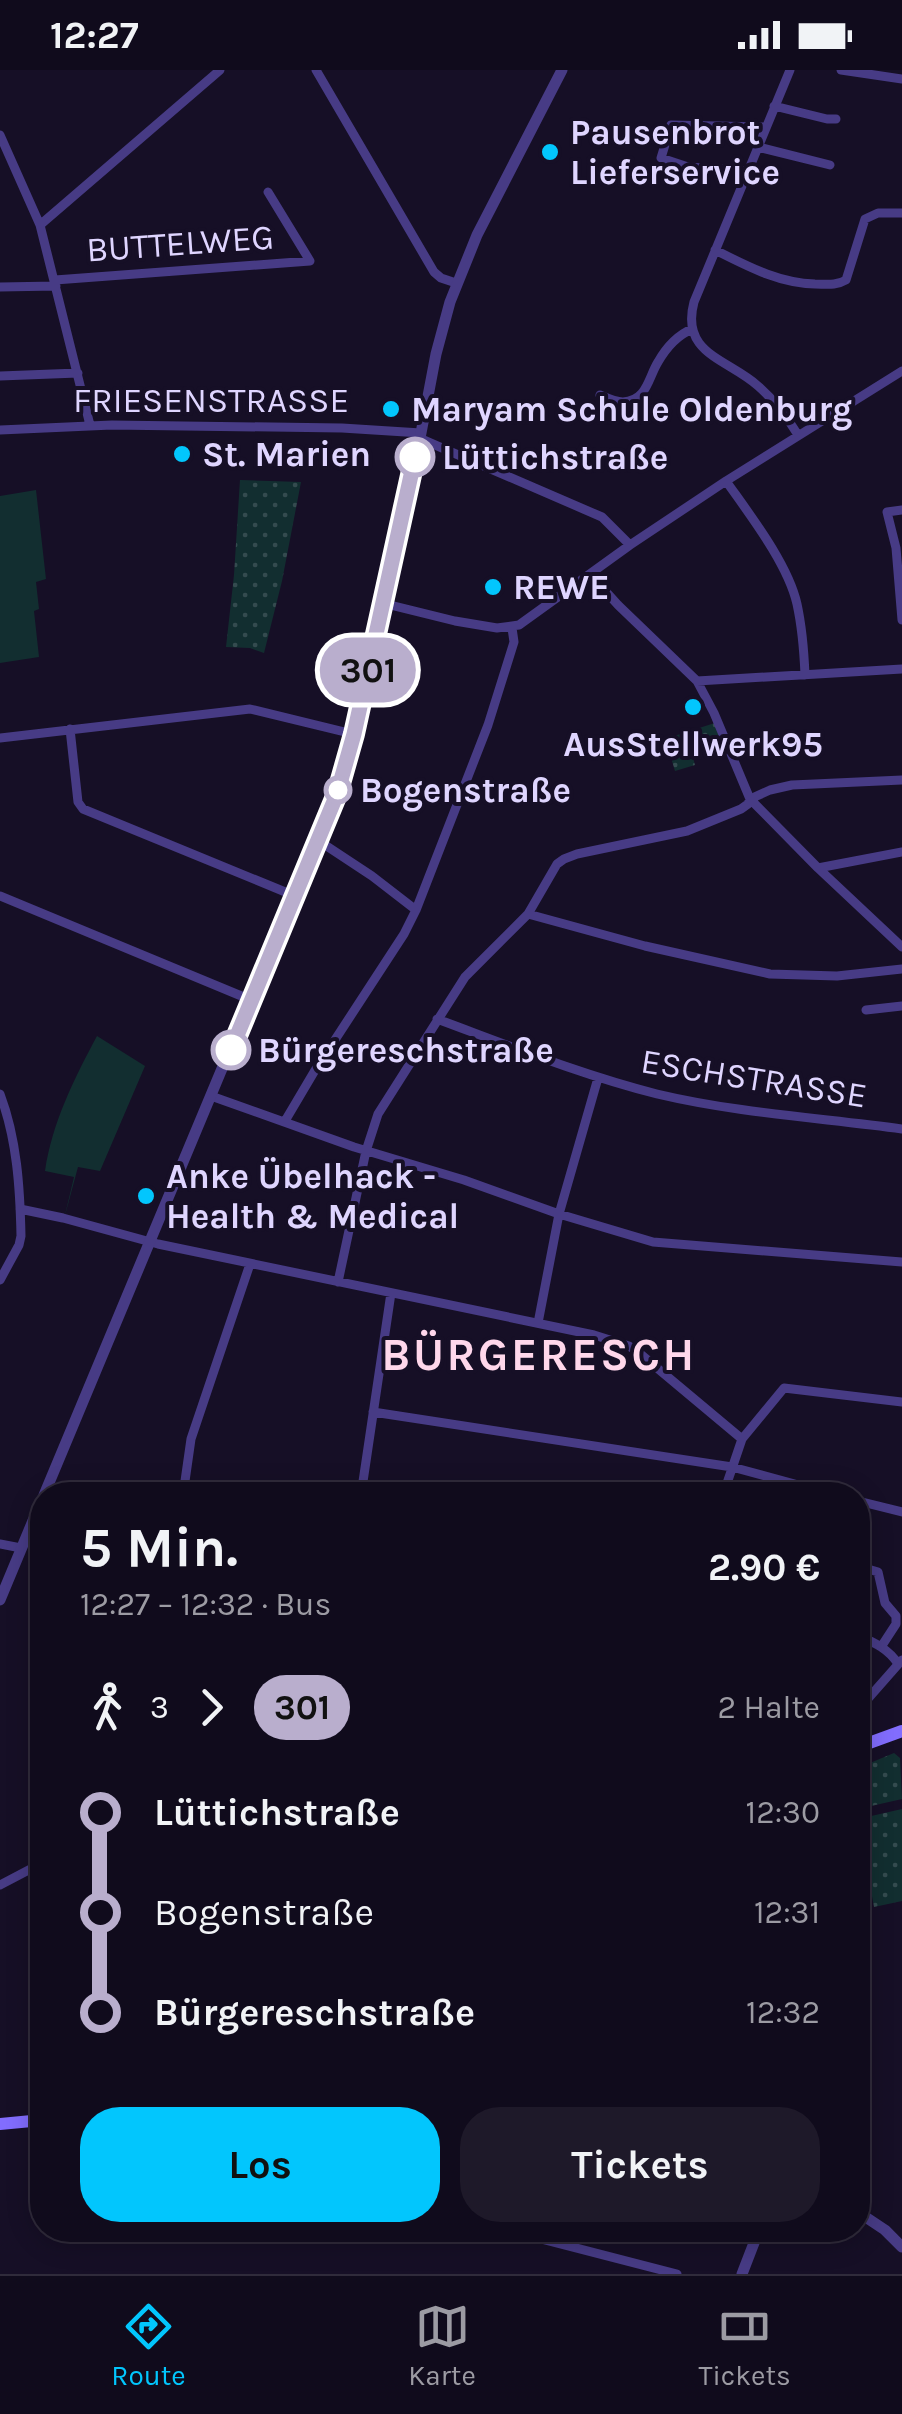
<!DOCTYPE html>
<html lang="de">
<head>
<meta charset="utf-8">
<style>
	:root { --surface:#100b1c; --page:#1e1929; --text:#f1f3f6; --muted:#9c9ba3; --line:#302b3b; --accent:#02c6fd }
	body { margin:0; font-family:Karla,sans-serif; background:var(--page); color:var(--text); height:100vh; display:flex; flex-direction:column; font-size:38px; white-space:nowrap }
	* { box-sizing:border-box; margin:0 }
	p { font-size:32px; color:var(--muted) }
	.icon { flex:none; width:55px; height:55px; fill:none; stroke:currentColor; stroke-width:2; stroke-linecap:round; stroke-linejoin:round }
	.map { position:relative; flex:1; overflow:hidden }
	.side { position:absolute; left:30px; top:1412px; width:840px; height:760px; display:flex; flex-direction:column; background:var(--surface); border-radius:40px; box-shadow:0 5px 25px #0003,0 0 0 2px var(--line) }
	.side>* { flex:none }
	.badge { padding:0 20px; border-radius:32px; font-size:35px; line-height:65px }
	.map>.badge { position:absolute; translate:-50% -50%; box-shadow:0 0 0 5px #fff }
	.legs { display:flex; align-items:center; gap:15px; height:110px; padding:0 50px; font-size:32px }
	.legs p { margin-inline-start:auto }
	.summary { display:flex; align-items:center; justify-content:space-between; height:170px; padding:0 50px }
	h1 { font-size:55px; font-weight:700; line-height:75px }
	.cta { display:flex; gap:20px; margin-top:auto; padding:20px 50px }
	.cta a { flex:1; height:115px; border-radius:40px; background:var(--accent); color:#111; font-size:40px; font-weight:700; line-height:115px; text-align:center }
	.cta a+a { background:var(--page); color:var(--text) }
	ul { padding:0 50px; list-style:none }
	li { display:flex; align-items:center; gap:35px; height:100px; font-size:38px }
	li i { display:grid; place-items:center; width:15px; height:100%; margin:0 12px; background:currentColor }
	li i::after { content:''; width:25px; height:25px; margin:-12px; border:8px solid; border-radius:50%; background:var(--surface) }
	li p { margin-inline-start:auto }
	li:first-child i { background:linear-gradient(#0000 50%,currentColor 0) }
	li:last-child i { background:linear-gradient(currentColor 50%,#0000 0) }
	.status { display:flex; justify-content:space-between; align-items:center; height:70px; padding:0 50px; background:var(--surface); direction:ltr }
	.status svg { height:28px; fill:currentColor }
	.tabs { display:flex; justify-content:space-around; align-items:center; height:140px; border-top:2px solid var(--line); background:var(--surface); font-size:28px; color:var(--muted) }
	.tabs a { display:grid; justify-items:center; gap:5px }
	.tabs .current { color:var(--accent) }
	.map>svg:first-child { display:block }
	.green { fill:#122e30 }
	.park { fill:url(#park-dots) }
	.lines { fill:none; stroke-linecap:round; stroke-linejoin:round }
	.minor { stroke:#473b85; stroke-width:9 }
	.tertiary { stroke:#473b85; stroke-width:11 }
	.secondary { stroke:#826dfe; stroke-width:12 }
	.line-1-casing { stroke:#fff; stroke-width:22 }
	.line-1 { stroke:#b9aecd; stroke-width:15 }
	.poi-dot { fill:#02c6fd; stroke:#160f26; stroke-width:4 }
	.stop-1-dot { fill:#fff; stroke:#b9aecd; stroke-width:5 }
	.labels { text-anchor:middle; stroke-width:8; stroke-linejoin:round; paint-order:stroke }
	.poi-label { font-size:35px; font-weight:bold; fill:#dfd5ff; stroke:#160f26; text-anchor:start }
	.street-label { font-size:35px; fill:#dfd5ff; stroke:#160f26 }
	.stop-label { font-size:35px; font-weight:bold; fill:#dfd5ff; stroke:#160f26; text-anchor:start }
	.district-label { font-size:45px; font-weight:bold; letter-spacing:2.5px; fill:#ffd7eb; stroke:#160f26 }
</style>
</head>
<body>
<div class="status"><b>12:27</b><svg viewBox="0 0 49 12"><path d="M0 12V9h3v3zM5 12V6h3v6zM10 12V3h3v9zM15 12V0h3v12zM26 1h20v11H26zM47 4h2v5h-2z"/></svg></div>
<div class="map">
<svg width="902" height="2204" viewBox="0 0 902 2204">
	<defs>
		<pattern id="park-dots" width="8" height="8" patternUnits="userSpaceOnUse" patternTransform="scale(2.5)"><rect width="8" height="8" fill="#122e30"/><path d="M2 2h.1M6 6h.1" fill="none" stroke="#344b4f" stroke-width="1.8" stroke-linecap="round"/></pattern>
	</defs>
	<rect width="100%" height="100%" fill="#160f26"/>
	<path class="green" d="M36,420L46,509L36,512L39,539L34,541L39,587L0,593V426Z
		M97,966L145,996L100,1101L78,1097L64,1149L74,1107L45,1101C52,1053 74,1009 97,966Z"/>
	<path class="park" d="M240,410L301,412L282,511L264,583L250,578L226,577L234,505Z
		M718,652L724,667L690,677L695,695L675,701L672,691L674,686L668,668Z
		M894,1683L900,1688L902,1729L858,1739V1698Z
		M902,1739V1831L874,1837L858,1749Z"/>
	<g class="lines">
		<path class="minor" d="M316,0L434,202L441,208L456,213
			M790,0L694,232C680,284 728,289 758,316C774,330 787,347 798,365
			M841,0L902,9
			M774,36L827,49H836
			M0,65L40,155L90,355
			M758,77L830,95
			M749,101L688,97L661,88L671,55L766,57
			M40,155L220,0
			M715,180C747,196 778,213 815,214C826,214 836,216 846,210L865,149L878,143H902
			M55,210L310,191L268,122
			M0,217L56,216
			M0,306L78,303
			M600,325C607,328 616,332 623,332C647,331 648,308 658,292C666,278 678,265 692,259
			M0,360L112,355L342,358L421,363
			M419,368L602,447L630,475
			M726,411C750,445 788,494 797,534C802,557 804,581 805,605
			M902,440L887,442L896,478L902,550
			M590,504L618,535L697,611L714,643L750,729L818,798L902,877
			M382,533L455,551L497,558L519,555L630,475L726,411L902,301
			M697,611L902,599
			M70,659L78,732L83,739L295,826
			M0,668L250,639L353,664
			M319,771L372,806L416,840
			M818,798L902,782
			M0,826L251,930
			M528,844L645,876L770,904L837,906L902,899
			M866,940L902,936
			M437,949C510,976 582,1005 657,1024C737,1043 821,1048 902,1059
			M0,1024C17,1069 20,1118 21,1166L19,1175L0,1210
			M211,1026L354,1077L464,1110L559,1144L653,1172L902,1192
			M285,1051L314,1002L404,864L416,840L488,655L514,572L512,558
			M20,1139L63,1148L158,1174L594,1265L629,1276L638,1282L742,1369L723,1425
			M338,1212L366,1081L378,1044L465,907L528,844L557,794L564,789L577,784L687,761L741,739L748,734L750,729L770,720L792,715L902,710
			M538,1253L559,1144L598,1008
			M373,1342L732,1397L835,1425
			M742,1369L784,1318L902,1332
			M183,1425L191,1369L250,1194
			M263,1425L265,1416
			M361,1425L391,1223
			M858,1431L902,1442
			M0,1474L21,1478
			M858,1496L878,1502L885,1533L896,1546V1554L881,1577
			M858,1565C873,1572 889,1579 898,1594
			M858,1640L902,1590
			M0,1815L42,1793
			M507,2160L677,2204"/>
		<path class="tertiary" d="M44,1425L259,910L319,771L337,724L353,664L421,363L436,284L450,232L477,165L562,0
			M0,1530L42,1429
			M858,2142L885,2160L902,2177
			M742,2204L759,2160"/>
		<path class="secondary" d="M858,1677L902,1661
			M0,2054L42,2050"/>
	</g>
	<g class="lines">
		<g class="line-1-casing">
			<path id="line-1" d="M231,980L337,724L354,664L415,387"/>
		</g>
		<use href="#line-1" class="line-1"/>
	</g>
	<g class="poi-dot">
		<circle cx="550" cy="82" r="10"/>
		<circle cx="391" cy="339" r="10"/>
		<circle cx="182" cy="384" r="10"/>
		<circle cx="493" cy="517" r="10"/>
		<circle cx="693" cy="637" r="10"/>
		<circle cx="146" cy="1126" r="10"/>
	</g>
	<g class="stop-1-dot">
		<circle cx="415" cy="387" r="18"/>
		<circle cx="338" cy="720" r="12"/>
		<circle cx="231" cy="980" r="18"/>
	</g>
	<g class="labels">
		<g class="poi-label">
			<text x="570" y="74">Pausenbrot<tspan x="570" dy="40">Lieferservice</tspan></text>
			<text x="411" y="351">Maryam Schule Oldenburg</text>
			<text x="202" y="396">St. Marien</text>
			<text x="513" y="529">REWE</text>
			<text x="693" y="686" text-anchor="middle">AusStellwerk95</text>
			<text x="166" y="1118">Anke Übelhack -<tspan x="166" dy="40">Health &amp; Medical</tspan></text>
		</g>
		<g class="street-label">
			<text transform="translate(180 173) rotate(-4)" y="12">BUTTELWEG</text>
			<text x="211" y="342">FRIESENSTRASSE</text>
			<text transform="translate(754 1008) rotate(9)" y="12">ESCHSTRASSE</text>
		</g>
		<g class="stop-label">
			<text x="442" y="399">Lüttichstraße</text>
			<text x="360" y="732">Bogenstraße</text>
			<text x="258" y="992">Bürgereschstraße</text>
		</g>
		<g class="district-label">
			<text x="539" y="1300">BÜRGERESCH</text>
		</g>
	</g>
</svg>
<b class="badge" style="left:368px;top:600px;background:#b9aecd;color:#111">301</b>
<section class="side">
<div class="summary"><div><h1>5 Min.</h1><p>12:27 – 12:32 · Bus</p></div><b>2.90 €</b></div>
<div class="legs"><svg class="icon" aria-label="walk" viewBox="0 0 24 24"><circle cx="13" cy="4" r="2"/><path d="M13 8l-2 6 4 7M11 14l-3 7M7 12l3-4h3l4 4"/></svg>3<svg class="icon" aria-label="forward" viewBox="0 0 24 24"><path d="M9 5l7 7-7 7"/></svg><b class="badge" style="background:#b9aecd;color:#111">301</b><p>2 Halte</p></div>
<ul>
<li><i style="color:#b9aecd"></i><b>Lüttichstraße</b><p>12:30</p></li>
<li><i style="color:#b9aecd"></i><span>Bogenstraße</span><p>12:31</p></li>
<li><i style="color:#b9aecd"></i><b>Bürgereschstraße</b><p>12:32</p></li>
</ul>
<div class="cta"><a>Los</a><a>Tickets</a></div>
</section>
</div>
<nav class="tabs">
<a class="current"><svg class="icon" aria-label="directions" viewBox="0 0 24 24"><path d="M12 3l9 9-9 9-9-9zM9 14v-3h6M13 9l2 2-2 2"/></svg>Route</a>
<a><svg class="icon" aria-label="map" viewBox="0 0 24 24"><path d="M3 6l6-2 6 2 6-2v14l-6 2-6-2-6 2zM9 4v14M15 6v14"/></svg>Karte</a>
<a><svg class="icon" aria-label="tickets" viewBox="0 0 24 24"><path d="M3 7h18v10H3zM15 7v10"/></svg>Tickets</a>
</nav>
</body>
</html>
